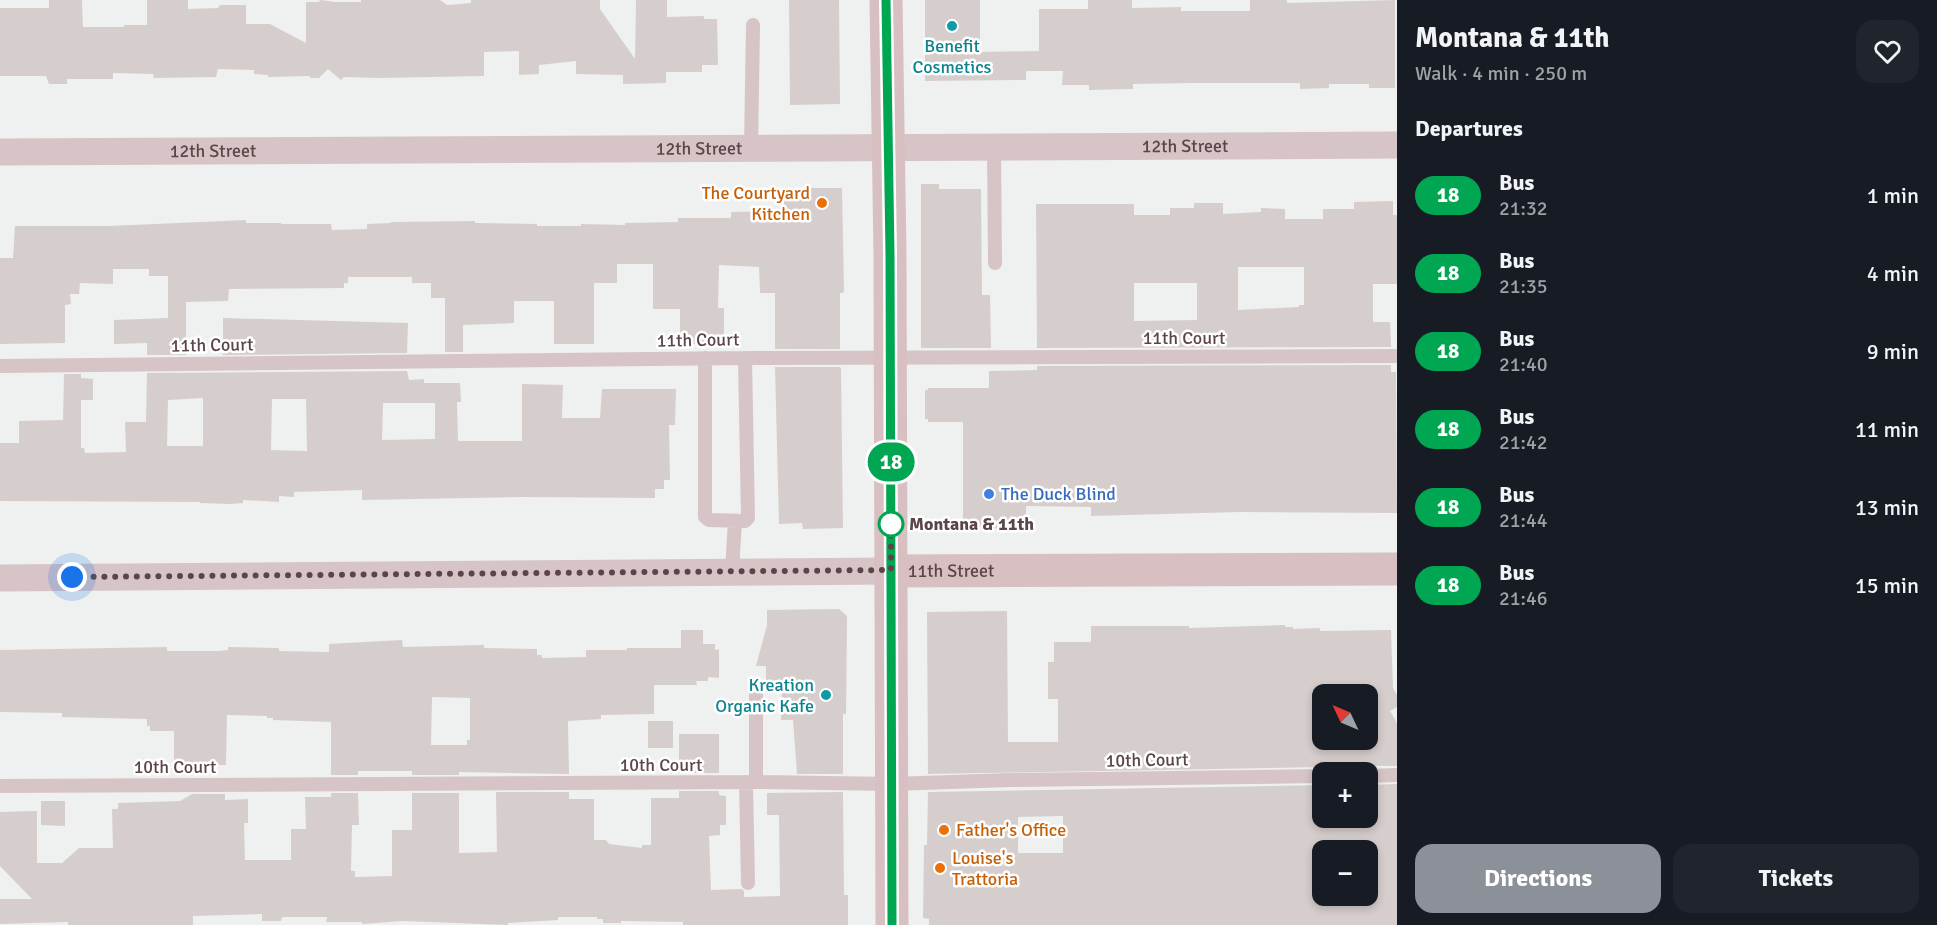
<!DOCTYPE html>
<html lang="en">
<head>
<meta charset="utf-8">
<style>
	:root { --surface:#171b24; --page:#20242c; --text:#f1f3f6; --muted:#9ea1a6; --accent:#8c9099 }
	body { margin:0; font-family:Signika,sans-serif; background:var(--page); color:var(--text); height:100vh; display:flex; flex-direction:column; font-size:22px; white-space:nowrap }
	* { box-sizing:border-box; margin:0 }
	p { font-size:20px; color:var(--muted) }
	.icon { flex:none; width:33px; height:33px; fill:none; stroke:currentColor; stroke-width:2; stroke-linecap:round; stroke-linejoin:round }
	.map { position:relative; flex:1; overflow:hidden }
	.sheet { display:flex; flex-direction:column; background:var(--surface); width:540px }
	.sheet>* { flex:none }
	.badge { padding:0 12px; border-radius:20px; font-size:21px; line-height:39px }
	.needle { width:39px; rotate:314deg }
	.controls { position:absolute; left:1312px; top:684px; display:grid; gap:12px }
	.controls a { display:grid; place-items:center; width:66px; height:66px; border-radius:12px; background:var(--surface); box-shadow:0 3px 9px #0003; font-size:30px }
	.you { position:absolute; width:30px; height:30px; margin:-15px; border:4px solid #fff; border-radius:50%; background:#1a73e8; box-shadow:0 0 0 9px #1a73e833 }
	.map>.badge { position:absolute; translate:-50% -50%; box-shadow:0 0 0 3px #fff }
	h2 { padding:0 18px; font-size:22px; line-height:54px }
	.round { display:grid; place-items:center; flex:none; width:63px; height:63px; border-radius:18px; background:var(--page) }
	.summary { display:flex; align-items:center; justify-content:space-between; height:102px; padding:0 18px }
	h1 { font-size:28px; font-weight:800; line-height:45px }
	.cta { display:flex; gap:12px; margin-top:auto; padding:12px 18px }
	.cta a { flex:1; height:69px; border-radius:18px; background:var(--accent); color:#fff; font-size:24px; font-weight:800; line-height:69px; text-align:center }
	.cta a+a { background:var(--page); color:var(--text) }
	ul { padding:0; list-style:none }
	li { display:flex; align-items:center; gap:18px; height:78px; padding:0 18px }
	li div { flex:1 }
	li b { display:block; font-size:22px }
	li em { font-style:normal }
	li .badge { min-width:66px; font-weight:700; text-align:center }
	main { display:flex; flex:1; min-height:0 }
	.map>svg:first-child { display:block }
	.building { fill:#d6cecd; fill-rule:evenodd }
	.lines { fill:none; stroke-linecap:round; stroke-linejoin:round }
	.lane { stroke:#d6c4c6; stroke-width:14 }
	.street { stroke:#d6c4c6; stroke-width:27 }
	.secondary { stroke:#d8bfc2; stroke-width:33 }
	.line-casing { stroke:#fff; stroke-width:14 }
	.line { stroke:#00a651; stroke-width:9 }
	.walk { stroke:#5c4548; stroke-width:6; stroke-dasharray:0 10.8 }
	.culture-dot { fill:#0f9aa8; stroke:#fff; stroke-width:2 }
	.food-dot { fill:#e8710a; stroke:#fff; stroke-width:2 }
	.shop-dot { fill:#3f7fe0; stroke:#fff; stroke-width:2 }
	.stop-dot { fill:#fff; stroke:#00a651; stroke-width:3 }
	.labels { text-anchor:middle; stroke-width:5; stroke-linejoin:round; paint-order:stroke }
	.culture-label { font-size:18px; fill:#0d838f; stroke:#fff }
	.street-label { font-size:18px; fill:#5c4548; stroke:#fff }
	.food-label { font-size:18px; fill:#c56008; stroke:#fff; text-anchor:start }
	.shop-label { font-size:18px; fill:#366cbe; stroke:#fff; text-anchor:start }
	.stop-label { font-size:18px; font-weight:bold; fill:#5c4548; stroke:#fff; text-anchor:start }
</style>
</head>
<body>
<main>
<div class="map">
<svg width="1397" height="925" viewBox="0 0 1397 925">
	<rect width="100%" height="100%" fill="#eef1ef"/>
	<path class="building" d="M49,0H82L83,27H124V25H147V0H188V9L218,8L220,5H246V24H270L306,43V2H318L321,0L334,2H361V0H440L447,5L471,3V0H600V9L635,59L636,0H667V17L704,16V19H717L718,65H702V72H666V83L623,84V75L576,74V61L539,65V74L519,75V51L484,52V76L378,78L344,77L341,80L328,69L319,78H311L309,76L268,77V75L254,74V70L218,69L216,77L154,78L153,74L113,73V79H67V84H49L46,76H0V8H49Z
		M789,0H839L840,104L790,105Z
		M925,0H980V52L1039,51V9H1088V0H1132V8L1181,7V11H1250V0H1287V3L1395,0V88H1369V84H1329V88L1300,89V83H1192L1133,84V89L1089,90V85H1062L1063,71H1026V80L925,81Z
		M921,184H939V189H981L982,295H990L991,348H921Z
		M784,188H842L844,290L843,293H840V349H775V293H760L759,267L719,265L718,308H724V342H713V344H680V309H653V264H617V283H594V344H554V301H514V323L463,325V352H445V298H431V283H412V277H348V283H344V288L229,289L228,301L186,302V355H147V343L114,344V320L168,318V276H149V269H113V284L80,283L79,294H70L71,304L65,305V343L0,344V258H13L15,226H110L246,220V223H281V224H331L332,230L367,229V224L391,223V222L475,221V223L537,224V226H581V224L625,225V223L678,222V218H731V212L784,211Z
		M1393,201V215H1397V284H1373V322H1390L1391,347L1037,348L1036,204H1134V215H1170V208H1194V203H1223V214L1261,212V208L1285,209V219H1323V209H1354V202ZM1238,267H1304V305H1299V307L1238,310ZM1134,283H1197V320L1134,321Z
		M223,318L408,323L407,353L223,355Z
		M1391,365V372H1396L1397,513L1240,512L1091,516V507L1026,506V528L963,529V422H928V419H925V390H928V388H989V371L1037,370V366Z
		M775,367H840L841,369L843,528L803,529L802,523L779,524Z
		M407,371L409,380L424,379V383H460L461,402H457L458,441H522V384L563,385L562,418H600L602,389H676L675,425H669L670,480H664V489H655V498L522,497L362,500V490L294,492V497L279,496V502L243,500V503L230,504L200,503V502L0,501V443H19V421L63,420L64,374H81V378L93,379V400H81V448H84L85,453L126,452L125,422H146L147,373ZM203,398V446H167L168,400ZM272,399H306L307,451L271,450ZM383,403H435V439L382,440Z
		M839,609L847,616L846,714H843V774H797L793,720H781L782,687H766V666H756L767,625V610Z
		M1007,611L1008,742H1058V699H1048V662H1054V642H1091V626H1189V628L1285,625V627H1293V629L1320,628V631L1391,630L1393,688L1397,695V707L1390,711L1397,723V766L1323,765V767L928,774L927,612ZM1323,694H1368V740H1323Z
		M681,630H703V644H715V650L719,649V678L708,677V681H696L697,685H654V714L601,715V719L568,721L569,774L459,772V775H412V771H358V775H331V722L273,720V718H267V716L227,715L226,765L174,764V731H150V726H147V719L62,717V713L0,712V650L167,647V651H219L228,650V647L279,648V651L329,652V644L402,640L403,647L484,645V648L537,649V655H542V658L586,657V650H627V648H681ZM432,697L470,698V740H467V745H431Z
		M648,721H673V748H648Z
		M679,734H719V773H679Z
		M1397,784V925H929V919L923,918L924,845H927L928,792L1323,785V818H1368V785ZM1063,816V853H1018V817ZM1323,850H1368V896H1323Z
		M679,791H719V795L726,796V825H720V835L709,836L711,890L742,889L744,891V897L780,896L779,815H767V793L843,792L844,895H848V925H683V922L621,921V923H603V919H597V917H558V920L508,923V925L403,921L362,924V922H326L327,917H282L281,921H262V914L193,916V925H68V922L0,924V899H32L0,866V812L37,811V863H62L79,848H113L112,809H118V803L180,801L192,794H225V800L248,799V823H244L245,860H291V829H306L305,797H331V793H358L359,825H352L351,871H355V877L392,876V830H412V793H459V853L497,852L496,792H569V799H594V840H606L609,844L642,848V845H651V798H679Z
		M41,801H65V826L41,825Z"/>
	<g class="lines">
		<path class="lane" d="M994,147L995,263
			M751,148L753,25
			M705,358V517L709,520L745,521L748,518L745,358
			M0,366L745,358L1397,356
			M732,571L735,521
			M1368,776L1397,775
			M746,782L748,883
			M756,782V692
			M0,786L756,782L892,784L1010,780L1323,776"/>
		<g class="street">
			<path id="s1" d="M0,152L1397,145"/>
			<path d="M0,578L891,571"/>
		</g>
		<g class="secondary">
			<path d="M886,0L890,254L892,925"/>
			<path id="s2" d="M891,571L1397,569"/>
		</g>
	</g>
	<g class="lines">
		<g class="line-casing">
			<path id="line" d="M886,0L890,254L892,925"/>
		</g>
		<use href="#line" class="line"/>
		<path class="walk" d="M72,577L891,570V519V524"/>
	</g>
	<g class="culture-dot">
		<circle cx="952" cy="26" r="6"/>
		<circle cx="826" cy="695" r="6"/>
	</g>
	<g class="food-dot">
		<circle cx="822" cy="203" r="6"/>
		<circle cx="944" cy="830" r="6"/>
		<circle cx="940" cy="868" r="6"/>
	</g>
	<circle class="shop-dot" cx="989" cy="494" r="6"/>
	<circle class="stop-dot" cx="891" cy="524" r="12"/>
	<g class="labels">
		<g class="culture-label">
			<text x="952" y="52">Benefit<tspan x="952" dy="21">Cosmetics</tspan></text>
			<text x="814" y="691" text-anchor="end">Kreation<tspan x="814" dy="21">Organic Kafe</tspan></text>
		</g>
		<g class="street-label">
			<text dy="6" stroke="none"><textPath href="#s1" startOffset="1185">12th Street</textPath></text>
			<text dy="6" stroke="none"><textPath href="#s1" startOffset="699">12th Street</textPath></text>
			<text dy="6" stroke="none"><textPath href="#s1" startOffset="213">12th Street</textPath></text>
			<text x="1184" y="344">11th Court</text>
			<text transform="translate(698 340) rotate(-1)" y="6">11th Court</text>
			<text transform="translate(212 345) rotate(-1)" y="6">11th Court</text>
			<text dy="6" stroke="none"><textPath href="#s2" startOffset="60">11th Street</textPath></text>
			<text transform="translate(1147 760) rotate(-1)" y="6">10th Court</text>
			<text x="661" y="771">10th Court</text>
			<text x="175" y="773">10th Court</text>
		</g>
		<g class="food-label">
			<text x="810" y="199" text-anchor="end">The Courtyard<tspan x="810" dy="21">Kitchen</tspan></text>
			<text x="956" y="836">Father's Office</text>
			<text x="952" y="864">Louise's<tspan x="952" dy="21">Trattoria</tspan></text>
		</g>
		<g class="shop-label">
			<text x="1001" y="500">The Duck Blind</text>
		</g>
		<g class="stop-label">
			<text x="909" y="530">Montana &amp; 11th</text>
		</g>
	</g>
</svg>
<div class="controls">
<a><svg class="needle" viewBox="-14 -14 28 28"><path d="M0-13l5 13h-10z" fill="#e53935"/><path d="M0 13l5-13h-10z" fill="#9ea1a6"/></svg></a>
<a>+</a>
<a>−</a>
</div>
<div class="you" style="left:72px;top:577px"></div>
<b class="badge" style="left:891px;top:462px;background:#00a651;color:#fff">18</b>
</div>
<section class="sheet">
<div class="summary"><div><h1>Montana &amp; 11th</h1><p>Walk · 4 min · 250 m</p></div><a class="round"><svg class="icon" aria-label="heart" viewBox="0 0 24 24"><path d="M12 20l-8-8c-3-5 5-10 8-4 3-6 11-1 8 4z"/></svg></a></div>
<h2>Departures</h2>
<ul>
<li><span class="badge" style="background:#00a651;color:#fff">18</span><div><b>Bus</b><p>21:32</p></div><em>1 min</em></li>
<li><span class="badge" style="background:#00a651;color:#fff">18</span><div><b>Bus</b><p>21:35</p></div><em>4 min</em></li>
<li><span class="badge" style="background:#00a651;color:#fff">18</span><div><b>Bus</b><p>21:40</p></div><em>9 min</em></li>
<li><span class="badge" style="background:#00a651;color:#fff">18</span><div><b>Bus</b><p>21:42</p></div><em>11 min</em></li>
<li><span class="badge" style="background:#00a651;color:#fff">18</span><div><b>Bus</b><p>21:44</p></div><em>13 min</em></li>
<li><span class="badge" style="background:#00a651;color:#fff">18</span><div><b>Bus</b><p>21:46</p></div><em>15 min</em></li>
</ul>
<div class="cta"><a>Directions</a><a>Tickets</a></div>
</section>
</main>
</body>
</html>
